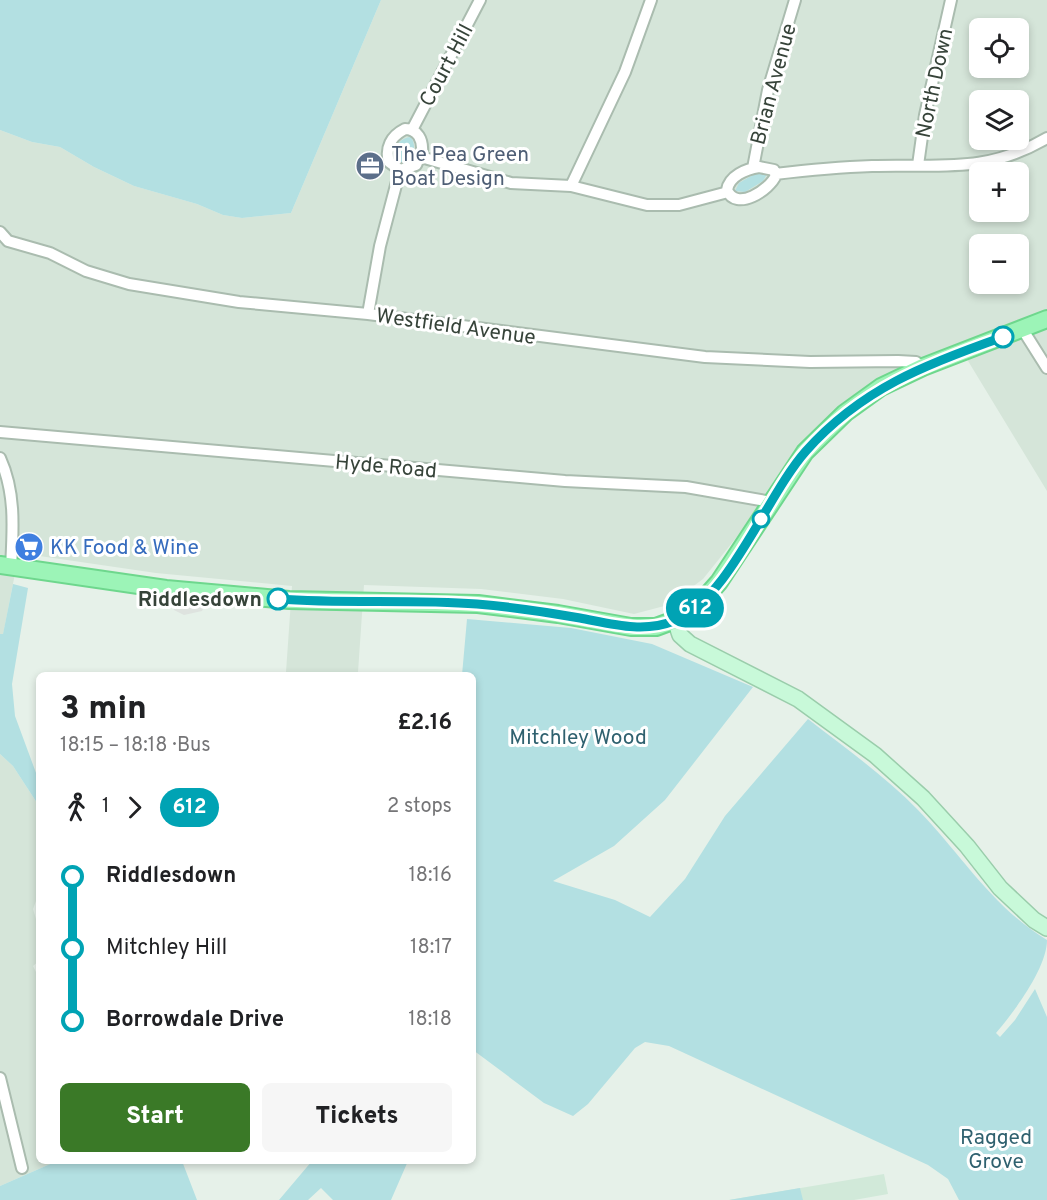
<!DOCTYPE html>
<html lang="en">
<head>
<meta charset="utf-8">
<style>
	:root { --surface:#fff; --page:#f6f6f6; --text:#202124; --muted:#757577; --accent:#3a7927 }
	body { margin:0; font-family:Overpass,sans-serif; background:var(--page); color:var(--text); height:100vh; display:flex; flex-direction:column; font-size:22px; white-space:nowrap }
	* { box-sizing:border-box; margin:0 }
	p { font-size:20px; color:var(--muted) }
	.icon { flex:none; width:33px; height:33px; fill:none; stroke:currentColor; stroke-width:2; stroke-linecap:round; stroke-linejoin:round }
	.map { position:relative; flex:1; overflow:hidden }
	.sheet { position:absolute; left:36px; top:672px; width:440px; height:492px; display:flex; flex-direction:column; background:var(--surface); border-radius:9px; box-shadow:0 3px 9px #0003 }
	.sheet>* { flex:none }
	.badge { padding:0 12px; border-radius:20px; font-size:21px; line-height:39px }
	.buttons { position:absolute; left:969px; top:18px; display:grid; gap:12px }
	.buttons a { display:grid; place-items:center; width:60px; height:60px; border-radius:9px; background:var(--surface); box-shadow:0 3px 9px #0003; font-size:30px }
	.map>.badge { position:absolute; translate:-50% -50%; box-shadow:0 0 0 3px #fff }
	.legs { display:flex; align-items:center; gap:9px; height:66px; padding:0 24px; font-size:20px }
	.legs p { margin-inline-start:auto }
	.summary { display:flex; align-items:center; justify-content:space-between; height:102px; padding:0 24px }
	h1 { font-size:33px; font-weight:800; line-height:45px }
	.action { display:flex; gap:12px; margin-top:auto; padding:12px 24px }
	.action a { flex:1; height:69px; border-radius:9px; background:var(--accent); color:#fff; font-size:24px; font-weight:800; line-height:69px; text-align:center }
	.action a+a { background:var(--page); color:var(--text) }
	ul { padding:0 24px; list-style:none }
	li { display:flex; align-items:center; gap:21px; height:72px; font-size:22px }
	li i { display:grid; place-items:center; width:9px; height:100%; margin:0 8px; background:currentColor }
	li i::after { content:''; width:15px; height:15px; margin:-8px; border:4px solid; border-radius:50%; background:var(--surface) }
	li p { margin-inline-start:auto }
	li:first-child i { background:linear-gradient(#0000 50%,currentColor 0) }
	li:last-child i { background:linear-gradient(currentColor 50%,#0000 0) }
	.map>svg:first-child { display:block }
	.residential { fill:#d5e5d9; fill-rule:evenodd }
	.education { fill:#d1e9d9 }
	.green { fill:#b3e0e2 }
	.parking { fill:#dee3df }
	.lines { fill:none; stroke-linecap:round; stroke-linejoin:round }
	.street-casing { stroke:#aabcaf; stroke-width:14 }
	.secondary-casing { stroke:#9acdab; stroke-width:18 }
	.primary-casing { stroke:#6ed78d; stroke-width:20 }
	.street { stroke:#fff; stroke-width:10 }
	.secondary { stroke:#c8f9d9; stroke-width:15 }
	.primary { stroke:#9cf4b7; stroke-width:16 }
	.line-1-casing { stroke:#fff; stroke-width:14 }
	.line-1 { stroke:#00a3b4; stroke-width:9 }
	.stop-1-dot { fill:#fff; stroke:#00a3b4; stroke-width:3 }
	.labels { text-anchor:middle; stroke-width:6; stroke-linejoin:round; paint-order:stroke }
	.street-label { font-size:21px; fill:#364339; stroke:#fff }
	.service-label { font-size:21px; fill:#4e5e75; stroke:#fff; text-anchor:start }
	.shop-label { font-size:21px; fill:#366cbe; stroke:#fff; text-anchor:start }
	.stop-label { font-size:21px; font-weight:bold; fill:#364339; stroke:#fff; text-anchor:end }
	.park-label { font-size:21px; fill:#2f616f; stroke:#fff }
</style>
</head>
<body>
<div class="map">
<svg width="1047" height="1200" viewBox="0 0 1047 1200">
	<rect width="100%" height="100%" fill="#e6f1e9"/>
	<path class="residential" d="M381,0H1047V491L962,351L881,387L805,452L703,579L668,605L634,614L563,599L481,589L364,585L358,672H286L292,586L156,573L19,553L3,635L0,634V130L32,142L60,147L94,167L134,186L197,204L223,215L242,218L291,213ZM980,28H1018V68H980ZM980,100H1018V140H980ZM980,172H1018V212H980ZM980,244H1018V284H980Z
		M0,754L13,766L39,806V893L33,909L39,929V961L33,966L39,978V1161H57L0,1186Z"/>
	<path class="education" d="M884,1174L888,1194L854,1200H729Z"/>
	<path class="green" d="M0,0H381L291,213L242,218L223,215L197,204L134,186L94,167L60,147L32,142L0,130Z
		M411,137C418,149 413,163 398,163C391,152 397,138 411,137Z
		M758,172L767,174L763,181L745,192L735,191L739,183Z
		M13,584L28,588L12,684L15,716L39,781V806L13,766L0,754V634H3Z
		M467,619L571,628L652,644L753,687L665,800L614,846L553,881L615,900L650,917L685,879L725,816L808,719C845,748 885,776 918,810C961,854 993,908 1047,940C1047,968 1014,1012 996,1033L1000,1037L1015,1020L1035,989L1047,1017V1200H959L948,1179L928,1165L669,1046L645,1042L635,1048L588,1104L573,1116L544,1103L473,1050L472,675H462Z
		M57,1161H182L197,1200H0V1186Z
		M312,1161H408L391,1200H333L321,1188L308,1200H279Z
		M800,1188L803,1200H729Z"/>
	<path class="parking" d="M166,589L211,593L202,611L184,615L174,610Z"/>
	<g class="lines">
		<g class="street-casing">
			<path id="street" d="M405,129C418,129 423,140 422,152L416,165L400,170L389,162C385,148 391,136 405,129Z
				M412,130L480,0
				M421,157L511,183L571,186L647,205H679L728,192
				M918,165L925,115L951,0
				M759,167L774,170L776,175C770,190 736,212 727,190C729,176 746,169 759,167Z
				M753,168L768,90L795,0
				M775,174C808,170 840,167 872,166C939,164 986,174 1047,138
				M571,186L625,72L651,0
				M0,232L8,241L50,253L86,271L129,284L239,302L368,314L705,357L810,362L898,361L916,362L923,367
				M368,314L380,246L400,170
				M1023,330L1047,368
				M0,432L565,481L686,487L772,502
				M0,458C16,493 13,530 11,567
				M0,1078L22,1168"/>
		</g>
		<g class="secondary-casing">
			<path id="secondary" d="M675,620L680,635L690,644L798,699L875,755L923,798L967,846L1000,888L1034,920L1047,928"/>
		</g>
		<g class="primary-casing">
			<path id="primary" d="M0,565L166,589L289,600L478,604L558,614L631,627H656L675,620L695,609L719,582L805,452L845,413L881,387L923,367L1047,319"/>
		</g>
		<use href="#street" class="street"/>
		<use href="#secondary" class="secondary"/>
		<use href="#primary" class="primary"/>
	</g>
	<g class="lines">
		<g class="line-1-casing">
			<path id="line-1" d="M278,599C344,604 411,599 477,604C512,607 547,612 580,618C612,624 643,633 674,621C730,598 766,496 806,451C861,389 926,364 1003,337"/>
		</g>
		<use href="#line-1" class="line-1"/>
	</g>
	<defs>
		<g id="office-disc" transform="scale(1.5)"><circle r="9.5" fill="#5c6f8a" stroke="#fff"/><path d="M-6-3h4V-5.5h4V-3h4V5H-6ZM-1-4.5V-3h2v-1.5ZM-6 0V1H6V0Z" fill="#fff"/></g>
		<g id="supermarket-disc" transform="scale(1.5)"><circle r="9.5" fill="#3f7fe0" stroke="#fff"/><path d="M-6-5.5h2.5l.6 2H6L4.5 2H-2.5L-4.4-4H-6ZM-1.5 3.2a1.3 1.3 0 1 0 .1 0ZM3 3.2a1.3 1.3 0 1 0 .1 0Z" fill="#fff"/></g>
	</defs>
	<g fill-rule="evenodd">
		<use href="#office-disc" x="370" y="166"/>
		<use href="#supermarket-disc" x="29" y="547"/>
	</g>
	<g class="stop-1-dot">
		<circle cx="1003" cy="337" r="10"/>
		<circle cx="761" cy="519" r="8"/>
		<circle cx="278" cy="599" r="10"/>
	</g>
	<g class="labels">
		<g class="street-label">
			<text transform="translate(446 65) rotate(-62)" y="7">Court Hill</text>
			<text transform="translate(934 83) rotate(-78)" y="7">North Down</text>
			<text transform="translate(773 84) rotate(-75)" y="7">Brian Avenue</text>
			<text transform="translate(456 326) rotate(8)" y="7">Westfield Avenue</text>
			<text transform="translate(386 466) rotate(5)" y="7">Hyde Road</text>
		</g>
		<g class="service-label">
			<text x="391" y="161">The Pea Green<tspan x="391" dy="24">Boat Design</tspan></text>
		</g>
		<g class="shop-label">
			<text x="50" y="554">KK Food &amp; Wine</text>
		</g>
		<g class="stop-label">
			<text x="262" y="606">Riddlesdown</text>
		</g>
		<g class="park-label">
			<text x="578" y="744">Mitchley Wood</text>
			<text x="996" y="1144">Ragged<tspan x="996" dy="24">Grove</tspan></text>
		</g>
	</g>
</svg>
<div class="buttons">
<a><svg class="icon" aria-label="locate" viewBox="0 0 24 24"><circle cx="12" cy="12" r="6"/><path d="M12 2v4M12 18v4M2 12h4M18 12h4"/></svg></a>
<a><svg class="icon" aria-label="layers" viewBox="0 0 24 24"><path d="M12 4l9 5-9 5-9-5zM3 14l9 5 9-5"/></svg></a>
<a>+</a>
<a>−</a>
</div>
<b class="badge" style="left:695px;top:608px;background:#00a3b4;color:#fff">612</b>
<section class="sheet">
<div class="summary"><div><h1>3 min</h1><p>18:15 – 18:18 · Bus</p></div><b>£2.16</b></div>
<div class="legs"><svg class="icon" aria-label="walk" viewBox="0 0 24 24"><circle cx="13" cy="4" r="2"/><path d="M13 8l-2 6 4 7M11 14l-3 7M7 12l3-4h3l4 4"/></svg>1<svg class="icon" aria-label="forward" viewBox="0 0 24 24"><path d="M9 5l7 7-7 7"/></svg><b class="badge" style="background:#00a3b4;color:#fff">612</b><p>2 stops</p></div>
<ul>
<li><i style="color:#00a3b4"></i><b>Riddlesdown</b><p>18:16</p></li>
<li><i style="color:#00a3b4"></i><span>Mitchley Hill</span><p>18:17</p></li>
<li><i style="color:#00a3b4"></i><b>Borrowdale Drive</b><p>18:18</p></li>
</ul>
<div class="action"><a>Start</a><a>Tickets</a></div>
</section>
</div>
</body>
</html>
